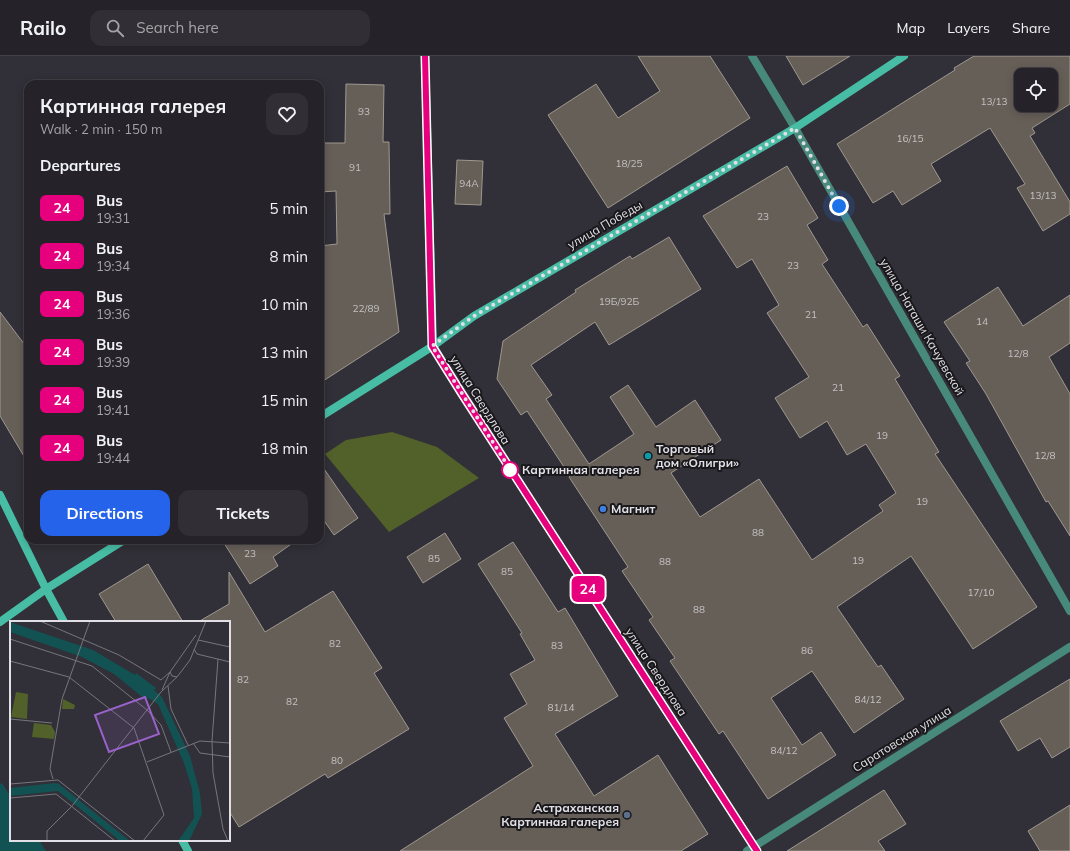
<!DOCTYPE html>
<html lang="en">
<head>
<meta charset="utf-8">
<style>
	:root { --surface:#252329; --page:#312f35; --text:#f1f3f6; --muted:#a3a4a8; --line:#424046; --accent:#2563eb }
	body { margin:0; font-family:Mulish,sans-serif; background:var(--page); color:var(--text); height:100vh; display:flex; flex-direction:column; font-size:15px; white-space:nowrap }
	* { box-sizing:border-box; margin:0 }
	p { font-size:13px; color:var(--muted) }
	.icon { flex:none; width:22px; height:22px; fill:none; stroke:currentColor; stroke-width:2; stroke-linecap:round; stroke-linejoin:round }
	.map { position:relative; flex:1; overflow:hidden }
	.panel { position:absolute; left:24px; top:24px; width:300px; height:464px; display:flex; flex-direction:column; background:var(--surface); border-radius:12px; box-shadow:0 2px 10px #0003,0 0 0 1px var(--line) }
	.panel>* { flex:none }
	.badge { padding:0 8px; border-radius:6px; font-size:14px; line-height:26px }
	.fabs { position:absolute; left:1014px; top:12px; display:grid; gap:8px }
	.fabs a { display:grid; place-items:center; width:44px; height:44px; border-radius:8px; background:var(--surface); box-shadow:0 2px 10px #0003,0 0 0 1px var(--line); font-size:20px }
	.you { position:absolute; width:20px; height:20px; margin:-10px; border:3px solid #fff; border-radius:50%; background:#1a73e8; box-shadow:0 0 0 6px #1a73e833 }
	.map>.badge { position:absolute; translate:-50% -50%; box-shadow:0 0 0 2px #fff }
	h2 { padding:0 16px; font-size:15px; line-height:36px }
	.round { display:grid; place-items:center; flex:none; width:42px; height:42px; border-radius:12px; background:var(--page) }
	.head { display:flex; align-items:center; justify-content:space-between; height:68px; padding:0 16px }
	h1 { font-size:19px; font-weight:700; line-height:30px }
	.primary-button { display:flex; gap:8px; margin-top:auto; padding:8px 16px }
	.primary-button a { flex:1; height:46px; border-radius:12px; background:var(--accent); color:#fff; font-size:16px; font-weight:700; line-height:46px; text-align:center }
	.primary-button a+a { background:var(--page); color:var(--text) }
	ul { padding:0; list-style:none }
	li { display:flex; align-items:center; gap:12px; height:48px; padding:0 16px }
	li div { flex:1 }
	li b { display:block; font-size:15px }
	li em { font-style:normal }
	li .badge { min-width:44px; font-weight:700; text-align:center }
	header { display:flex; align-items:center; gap:24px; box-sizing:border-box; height:56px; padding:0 20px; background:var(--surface); border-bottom:1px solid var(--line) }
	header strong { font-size:19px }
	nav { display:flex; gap:22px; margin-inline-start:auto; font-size:14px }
	.search { width:280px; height:36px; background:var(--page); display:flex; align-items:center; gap:10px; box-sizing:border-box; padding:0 14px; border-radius:12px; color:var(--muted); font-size:15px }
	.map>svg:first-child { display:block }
	.green { fill:#526129 }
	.water { fill:#125253 }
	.building { fill:#665f58; stroke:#9f9890; fill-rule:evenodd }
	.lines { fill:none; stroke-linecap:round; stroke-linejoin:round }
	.street { stroke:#478a7b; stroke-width:8 }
	.secondary { stroke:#48bda5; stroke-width:8 }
	.line-casing { stroke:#fff; stroke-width:9 }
	.line { stroke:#e6007e; stroke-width:6 }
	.walk { stroke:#e2e0e6; stroke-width:4; stroke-dasharray:0 7.2 }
	.culture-dot { fill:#0f9aa8; stroke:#19181b; stroke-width:1.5 }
	.stop-dot { fill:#fff; stroke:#e6007e; stroke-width:2 }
	.shop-dot { fill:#3f7fe0; stroke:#19181b; stroke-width:1.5 }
	.service-dot { fill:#5c6f8a; stroke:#19181b; stroke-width:1.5 }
	.labels { text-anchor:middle; stroke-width:4; stroke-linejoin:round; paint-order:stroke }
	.number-label { font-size:10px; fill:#c3c0c2 }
	.street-label { font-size:12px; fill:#e2e0e6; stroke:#19181b }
	.poi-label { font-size:12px; font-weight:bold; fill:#e2e0e6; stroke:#19181b; text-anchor:start }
	.stop-label { font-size:12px; font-weight:bold; fill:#e2e0e6; stroke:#19181b; text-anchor:start }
	.inset-road { fill:none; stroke:#78767d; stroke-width:1 }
	.view { fill:#9a62cb; fill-opacity:0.15; stroke:#9a62cb; stroke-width:2 }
	.inset-edge { fill:none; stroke:#e2e0e6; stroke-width:2 }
</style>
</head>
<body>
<header>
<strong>Railo</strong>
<div class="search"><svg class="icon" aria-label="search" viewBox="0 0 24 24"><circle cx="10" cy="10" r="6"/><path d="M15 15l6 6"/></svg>Search here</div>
<nav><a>Map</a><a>Layers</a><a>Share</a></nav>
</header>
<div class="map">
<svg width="1070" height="795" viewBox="0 0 1070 795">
	<rect width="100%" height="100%" fill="#312f37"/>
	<path class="green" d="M392,376L437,391L479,422L389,476L325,398L346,384Z"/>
	<path class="water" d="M2,727L11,741V784H39L46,795H0V728Z"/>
	<path class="building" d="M638,0H710L750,62L608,152L548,59L596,28L618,62L660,35Z
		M786,0H850L803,29Z
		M974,0H1070V48L1032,72L1035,77L1030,80L1070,146V158L1043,175L1017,132L1025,128L990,72L931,108L941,125L902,149L893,135L873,147L837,88L955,14L954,12ZM1021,19H1051V49H1021Z
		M346,28L384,29L383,86H389L390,158H384L399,276L320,327V190L337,188L336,135L320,136V87H345Z
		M457,104L483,105L481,149L455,148Z
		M787,110L818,162L807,169L828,204L822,208L863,271L867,268L900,320L895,323L939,396L935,398L1037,551L973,593L911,500L837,551L878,611L881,609L904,643L854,677L812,615L771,642L802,689L821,676L836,699L768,743L723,675L719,678L670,605L675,602L649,564L653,561L622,515L628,511L569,421L570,420L527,355L521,359L497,323L503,285L576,236L575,234L630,200L632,203L669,181L701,233L609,289L595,266L531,309L552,339L546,343L589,408L634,378L610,341L628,329L656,371L695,344L721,384L671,417L700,461L759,423L812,504L883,455L879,449L896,437L866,388L847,399L827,365L800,382L775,342L809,321L767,257L779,249L752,203L737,212L703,160Z
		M998,231L1023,270L1070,239V287L1049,301L1070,338V480L1048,445L1046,446L986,338L966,307L970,305L944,266Z
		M0,256L28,293V407L0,360Z
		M320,407L358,462L334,479L320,459Z
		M445,477L461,503L423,527L407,501Z
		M222,484H297L273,501L278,510L250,528Z
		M513,486L558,556L565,552L618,640L555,678L594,740L658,699L708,778L681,795H400L533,710L504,662L527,648L510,618L535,604L520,578L522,577L478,508Z
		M148,508L183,566H116L99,538Z
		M229,516L265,576L333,535L382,612L374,617L409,673L328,722L325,718L239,771L229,755V566H198L229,548Z
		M1070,623V691L1052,702L1040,682L1018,695L1000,665Z
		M884,734L906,768L878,785L885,795H787Z
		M1070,749V795H1040L1028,775Z"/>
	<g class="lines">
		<path class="street" d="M752,0L795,72L1070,555
			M747,795L1070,591"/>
		<path class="secondary" d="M425,0L433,290L462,338L757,795
			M320,361L433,290L474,260L795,72L904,0
			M0,439L46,533L64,566
			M0,566L46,533L124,484
			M182,784L188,795"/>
	</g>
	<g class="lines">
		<g class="line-casing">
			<path id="line" d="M425,0L432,290L462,338L757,795"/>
		</g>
		<use href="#line" class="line"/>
		<path class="walk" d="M510,414L513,418L432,290L474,260L795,72L839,150"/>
	</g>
	<circle class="culture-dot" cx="648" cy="400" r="4"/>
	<circle class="stop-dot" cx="510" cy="414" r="8"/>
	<circle class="shop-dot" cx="603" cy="453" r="4"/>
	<circle class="service-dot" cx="627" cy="759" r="4"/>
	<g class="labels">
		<g class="number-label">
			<text x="994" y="49">13/13</text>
			<text x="364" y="59">93</text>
			<text x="910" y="86">16/15</text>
			<text x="629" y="111">18/25</text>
			<text x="355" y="115">91</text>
			<text x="469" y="131">94А</text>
			<text x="1043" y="143">13/13</text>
			<text x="763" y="164">23</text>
			<text x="793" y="213">23</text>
			<text x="619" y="249">19Б/92Б</text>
			<text x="366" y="256">22/89</text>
			<text x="811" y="262">21</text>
			<text x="982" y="269">14</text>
			<text x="1018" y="301">12/8</text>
			<text x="838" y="335">21</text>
			<text x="882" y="383">19</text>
			<text x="1045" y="403">12/8</text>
			<text x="922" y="449">19</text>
			<text x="758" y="480">88</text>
			<text x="250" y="501">23</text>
			<text x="434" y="506">85</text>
			<text x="858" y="508">19</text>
			<text x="665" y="509">88</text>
			<text x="507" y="519">85</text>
			<text x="981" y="540">17/10</text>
			<text x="699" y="557">88</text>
			<text x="335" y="591">82</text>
			<text x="557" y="593">83</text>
			<text x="807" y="598">86</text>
			<text x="243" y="627">82</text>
			<text x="868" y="647">84/12</text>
			<text x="292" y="649">82</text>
			<text x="561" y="655">81/14</text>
			<text x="784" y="698">84/12</text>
			<text x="337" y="708">80</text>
		</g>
		<g class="street-label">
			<text transform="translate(605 169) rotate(-30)" y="4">улица Победы</text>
			<text transform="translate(922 271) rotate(60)" y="4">улица Наташи Качуевской</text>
			<text transform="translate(480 344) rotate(58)" y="4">улица Свердлова</text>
			<text transform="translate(656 616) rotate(57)" y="4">улица Свердлова</text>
			<text transform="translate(902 683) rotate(-32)" y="4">Саратовская улица</text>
		</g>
		<g class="poi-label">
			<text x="656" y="397">Торговый<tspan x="656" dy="14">дом «Олигри»</tspan></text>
			<text x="611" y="457">Магнит</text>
			<text x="619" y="756" text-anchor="end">Астраханская<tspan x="619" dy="14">Картинная галерея</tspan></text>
		</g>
		<g class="stop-label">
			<text x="522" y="418">Картинная галерея</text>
		</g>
	</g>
	<g transform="translate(10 565)">
		<rect width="220" height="220" fill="#312f37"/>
		<path d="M6,71L18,73L17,98L1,96ZM53,78L65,84L64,88H52ZM24,102L41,104L45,111L44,118L22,116Z" fill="#526129"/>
		<path d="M0,1L83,29L125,54L126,52L146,67L144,69L152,76L180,135L190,172L192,193L179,220H168L184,197L182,168L174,142L148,83L138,77L136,79L104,53L72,36L0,11ZM45,162L49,163L120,220H110L48,170L0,175V167Z" fill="#125253"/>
		<path class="inset-road" d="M30,0L109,34L151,59L160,51L162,55L167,56M0,18L82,45L137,89M188,19L220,26M184,28L187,33L220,41M0,40L59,56L124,107L154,194L133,220M158,65L161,88L178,124M152,69L160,51L186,14M137,89L151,104L161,131M0,98L42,102M202,120L208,38M202,120L203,152L213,208L218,220M183,122L190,132L220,136M137,141L190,120L220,122M43,158L40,148L52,78L80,0M0,163L48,159L125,220M0,177L46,173L105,220M37,220V210L62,185L151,71L167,56L180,39L196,0"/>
		<path class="view" d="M135,76L149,113L99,131L85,94Z"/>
		<rect width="220" height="220" class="inset-edge"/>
	</g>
</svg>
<div class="fabs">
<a><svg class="icon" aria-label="locate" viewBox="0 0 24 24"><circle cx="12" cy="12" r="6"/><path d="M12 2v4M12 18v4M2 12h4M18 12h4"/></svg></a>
</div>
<div class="you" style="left:839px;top:150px"></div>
<b class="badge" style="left:588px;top:533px;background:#e6007e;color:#fff">24</b>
<section class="panel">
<div class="head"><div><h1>Картинная галерея</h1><p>Walk · 2 min · 150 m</p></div><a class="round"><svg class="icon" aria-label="heart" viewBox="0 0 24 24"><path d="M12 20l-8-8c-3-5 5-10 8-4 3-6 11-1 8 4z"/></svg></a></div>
<h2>Departures</h2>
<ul>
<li><span class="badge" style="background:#e6007e;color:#fff">24</span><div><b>Bus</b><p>19:31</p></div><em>5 min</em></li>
<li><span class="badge" style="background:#e6007e;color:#fff">24</span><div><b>Bus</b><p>19:34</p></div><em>8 min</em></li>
<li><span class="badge" style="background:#e6007e;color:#fff">24</span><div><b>Bus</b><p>19:36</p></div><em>10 min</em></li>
<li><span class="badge" style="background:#e6007e;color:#fff">24</span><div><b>Bus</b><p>19:39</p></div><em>13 min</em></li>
<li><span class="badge" style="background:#e6007e;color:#fff">24</span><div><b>Bus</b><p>19:41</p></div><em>15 min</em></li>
<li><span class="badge" style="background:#e6007e;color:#fff">24</span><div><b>Bus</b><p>19:44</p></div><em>18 min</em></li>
</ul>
<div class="primary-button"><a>Directions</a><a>Tickets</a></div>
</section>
</div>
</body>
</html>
